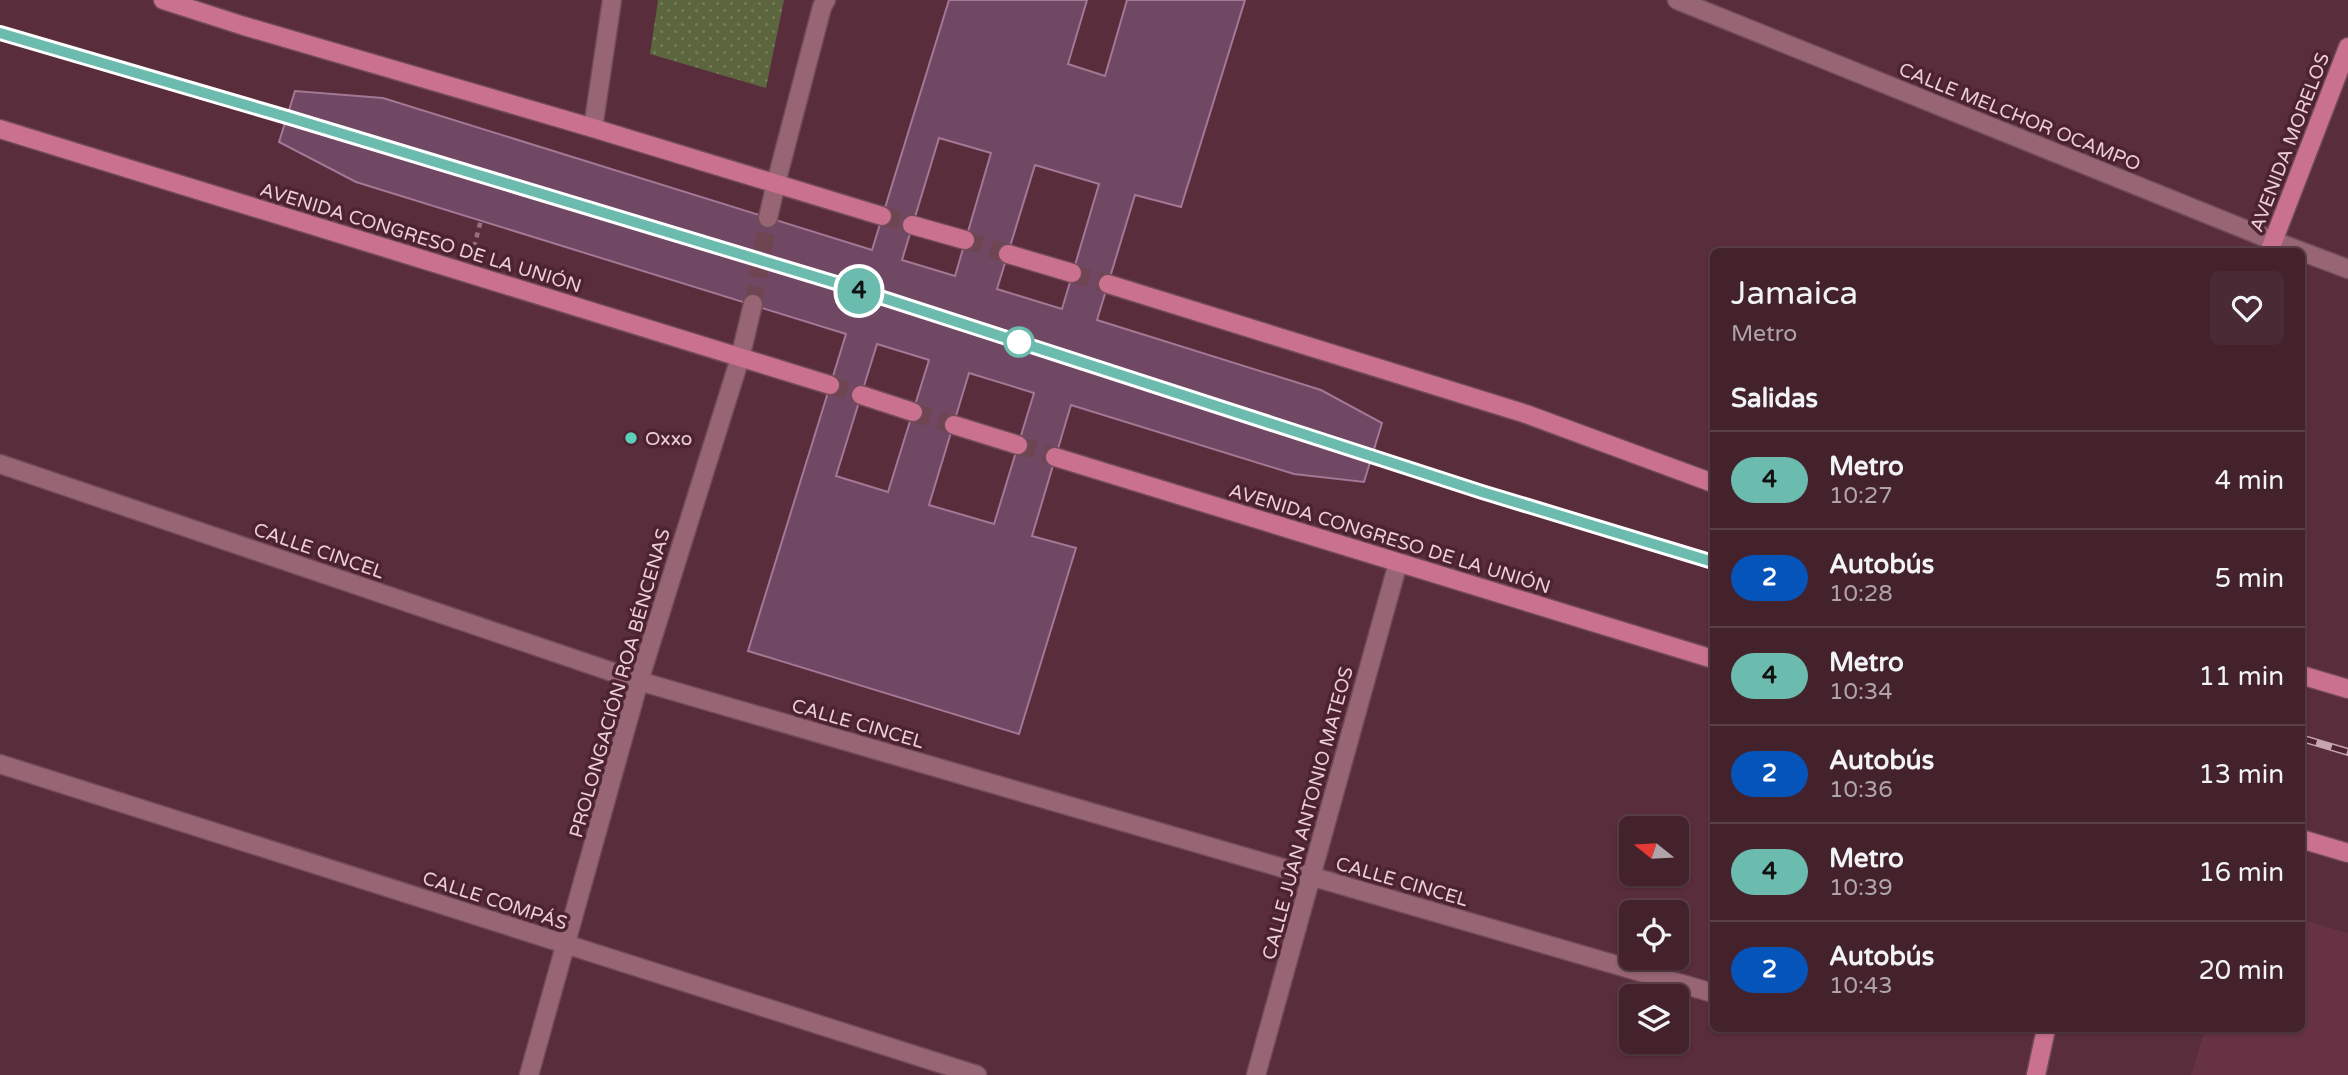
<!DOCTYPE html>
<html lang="es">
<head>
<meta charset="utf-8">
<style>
	:root { --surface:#43222c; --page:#4a2a34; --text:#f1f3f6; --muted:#afa4a9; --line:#5b3f48 }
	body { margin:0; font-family:"Varela Round",sans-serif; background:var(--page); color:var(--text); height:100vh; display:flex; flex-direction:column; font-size:26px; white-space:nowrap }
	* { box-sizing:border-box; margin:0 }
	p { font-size:23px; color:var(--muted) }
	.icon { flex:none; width:38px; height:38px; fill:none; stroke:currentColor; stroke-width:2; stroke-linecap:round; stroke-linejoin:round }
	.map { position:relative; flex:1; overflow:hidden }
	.panel { position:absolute; left:1710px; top:248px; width:595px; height:784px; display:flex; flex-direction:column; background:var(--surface); border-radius:10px; box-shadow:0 2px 5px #0004,0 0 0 2px var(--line) }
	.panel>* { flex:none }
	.badge { padding:0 14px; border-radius:23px; font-size:24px; line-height:46px }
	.needle { width:46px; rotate:288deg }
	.fabs { position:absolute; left:1619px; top:816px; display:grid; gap:14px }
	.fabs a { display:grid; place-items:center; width:70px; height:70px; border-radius:10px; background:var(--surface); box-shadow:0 2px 5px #0004,0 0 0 2px var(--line); font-size:35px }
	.map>.badge { position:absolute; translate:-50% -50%; box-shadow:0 0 0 4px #fff }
	h2 { padding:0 21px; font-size:26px; line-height:63px }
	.round { display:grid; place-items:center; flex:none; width:74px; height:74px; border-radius:10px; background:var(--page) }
	.head { display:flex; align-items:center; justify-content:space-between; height:119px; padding:0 21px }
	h1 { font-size:33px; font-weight:600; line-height:52px }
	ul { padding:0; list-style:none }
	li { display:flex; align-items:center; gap:21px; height:98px; padding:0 21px; border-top:2px solid var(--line) }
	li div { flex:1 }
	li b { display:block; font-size:26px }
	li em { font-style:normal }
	li .badge { min-width:77px; font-weight:700; text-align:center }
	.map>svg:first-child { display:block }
	.built { fill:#663244 }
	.park { fill:url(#park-dots) }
	.building { fill:#704863; stroke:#a47895; stroke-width:2; fill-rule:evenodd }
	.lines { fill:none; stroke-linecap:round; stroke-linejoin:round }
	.minor-tunnel { stroke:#6f4552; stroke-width:18; stroke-dasharray:18 9; stroke-linecap:butt }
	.primary-tunnel { stroke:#6f4552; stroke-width:18; stroke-dasharray:18 9; stroke-linecap:butt }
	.minor-casing { stroke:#724b58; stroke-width:21 }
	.primary-casing { stroke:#724b58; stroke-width:21 }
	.path { stroke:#97717c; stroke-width:4.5; stroke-dasharray:5 5; stroke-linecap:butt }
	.minor { stroke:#976574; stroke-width:18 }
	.primary { stroke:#c9718e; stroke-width:18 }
	.rail-casing { stroke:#c6a5ae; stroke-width:8 }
	.rail { stroke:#4d2231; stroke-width:5; stroke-dasharray:16; stroke-linecap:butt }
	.line-casing { stroke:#fff; stroke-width:16 }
	.line { stroke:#6bbbae; stroke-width:10 }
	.stop-dot { fill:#fff; stroke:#6bbbae; stroke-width:3.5 }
	.poi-dot { fill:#5cceba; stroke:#4d2231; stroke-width:2.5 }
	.labels { text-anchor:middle; stroke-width:7; stroke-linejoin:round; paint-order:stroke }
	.street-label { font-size:19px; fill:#eccfd6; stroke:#4d2231 }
	.poi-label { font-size:19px; fill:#eccfd6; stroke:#4d2231; text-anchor:start }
</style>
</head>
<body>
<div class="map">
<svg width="2348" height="1075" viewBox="0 0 2348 1075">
	<defs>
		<pattern id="park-dots" width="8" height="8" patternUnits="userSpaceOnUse" patternTransform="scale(1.75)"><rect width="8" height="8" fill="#5c663e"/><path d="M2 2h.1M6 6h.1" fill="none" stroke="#747b59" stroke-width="1.8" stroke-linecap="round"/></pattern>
	</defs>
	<rect width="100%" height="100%" fill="#592d3b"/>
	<path class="built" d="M2301,919L2348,933V1075H2191L2205,1029H2301Z"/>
	<path class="park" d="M658,0H784L766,88L650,54Z"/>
	<path class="building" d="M949,0H1087L1068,64L1105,76L1127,0H1245L1181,207L1135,195L1097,320L1321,390L1382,423L1364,482L1294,474L1071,405L1032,536L1076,548L1019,734L748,651L846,334L356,182L279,142L295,91L383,98L872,250ZM939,138L991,153L955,276L902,260ZM1035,165L1099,184L1062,309L997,289ZM877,344L929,360L888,492L836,476ZM969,373L1034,393L994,524L929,505Z"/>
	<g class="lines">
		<path class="minor-tunnel" d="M753,304L768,218"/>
		<path class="primary-tunnel" d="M882,216L912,225
			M965,240L1008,254
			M1072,273L1108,284
			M830,385L861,395
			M913,412L954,425
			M1018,445L1055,457"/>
		<g class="minor-casing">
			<path id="minor" d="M1677,0L2274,241L2348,269
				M593,128L612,0
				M768,218L776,183L822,7L826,0
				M0,464L639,681L1713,993
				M0,764L977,1075
				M529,1075L639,681L740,358L753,304
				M1256,1075L1398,563"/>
		</g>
		<g class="primary-casing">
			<path id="primary" d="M163,0L244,26L593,128L882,216
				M0,129L830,385
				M912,225L965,240
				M2269,252L2348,47
				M1008,254L1072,273
				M1108,284L1526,414L1713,483
				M861,395L913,412
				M954,425L1018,445
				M1055,457L1713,659
				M2301,675L2348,689
				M2301,839L2348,853
				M2036,1075L2046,1029"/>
		</g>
		<path class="path" d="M474,247L481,220"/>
		<use href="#minor" class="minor"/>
		<use href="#primary" class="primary"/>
		<g class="rail-casing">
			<path id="rail" d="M0,33L287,117
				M1372,455L1482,492L1713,562
				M2301,738L2348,752"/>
		</g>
		<use href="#rail" class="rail"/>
	</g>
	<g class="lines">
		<g class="line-casing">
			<path id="line" d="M0,33L287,117L846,286L1482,492L1713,562"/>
		</g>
		<use href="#line" class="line"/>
	</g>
	<circle class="stop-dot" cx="1019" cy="342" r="14"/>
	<circle class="poi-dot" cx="631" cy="438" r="7"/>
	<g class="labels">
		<g class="street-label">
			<text transform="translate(2020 116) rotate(22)" y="7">CALLE MELCHOR OCAMPO</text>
			<text transform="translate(2289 142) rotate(-69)" y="7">AVENIDA MORELOS</text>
			<text transform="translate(421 237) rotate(17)" y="7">AVENIDA CONGRESO DE LA UNIÓN</text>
			<text transform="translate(1390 538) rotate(17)" y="7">AVENIDA CONGRESO DE LA UNIÓN</text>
			<text transform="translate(319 550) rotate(19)" y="7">CALLE CINCEL</text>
			<text transform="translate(619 683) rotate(-74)" y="7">PROLONGACIÓN ROA BÉNCENAS</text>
			<text transform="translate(858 723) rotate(16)" y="7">CALLE CINCEL</text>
			<text transform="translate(1307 813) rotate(-75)" y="7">CALLE JUAN ANTONIO MATEOS</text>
			<text transform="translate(1402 881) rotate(16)" y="7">CALLE CINCEL</text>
			<text transform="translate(495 900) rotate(18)" y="7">CALLE COMPÁS</text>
		</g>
		<g class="poi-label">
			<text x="645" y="445">Oxxo</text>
		</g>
	</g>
</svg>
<div class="fabs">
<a><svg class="needle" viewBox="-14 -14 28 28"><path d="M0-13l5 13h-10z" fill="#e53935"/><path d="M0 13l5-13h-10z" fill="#afa4a9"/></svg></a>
<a><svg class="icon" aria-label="locate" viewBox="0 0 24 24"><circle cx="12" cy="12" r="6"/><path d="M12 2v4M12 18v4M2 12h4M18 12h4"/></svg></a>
<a><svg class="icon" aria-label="layers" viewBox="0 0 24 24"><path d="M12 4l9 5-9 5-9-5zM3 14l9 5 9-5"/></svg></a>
</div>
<b class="badge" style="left:859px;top:291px;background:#6bbbae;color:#111">4</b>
<section class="panel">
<div class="head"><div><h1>Jamaica</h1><p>Metro</p></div><a class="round"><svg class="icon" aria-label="heart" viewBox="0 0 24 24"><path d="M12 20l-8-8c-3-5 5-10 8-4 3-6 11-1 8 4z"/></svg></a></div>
<h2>Salidas</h2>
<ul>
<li><span class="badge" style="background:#6bbbae;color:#111">4</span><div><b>Metro</b><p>10:27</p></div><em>4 min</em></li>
<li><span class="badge" style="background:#0554ba;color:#fff">2</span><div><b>Autobús</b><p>10:28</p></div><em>5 min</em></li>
<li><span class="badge" style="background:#6bbbae;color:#111">4</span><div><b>Metro</b><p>10:34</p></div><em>11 min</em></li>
<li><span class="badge" style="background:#0554ba;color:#fff">2</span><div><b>Autobús</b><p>10:36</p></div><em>13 min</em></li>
<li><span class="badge" style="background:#6bbbae;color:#111">4</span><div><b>Metro</b><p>10:39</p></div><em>16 min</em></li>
<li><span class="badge" style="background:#0554ba;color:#fff">2</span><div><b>Autobús</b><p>10:43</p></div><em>20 min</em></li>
</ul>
</section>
</div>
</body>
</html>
